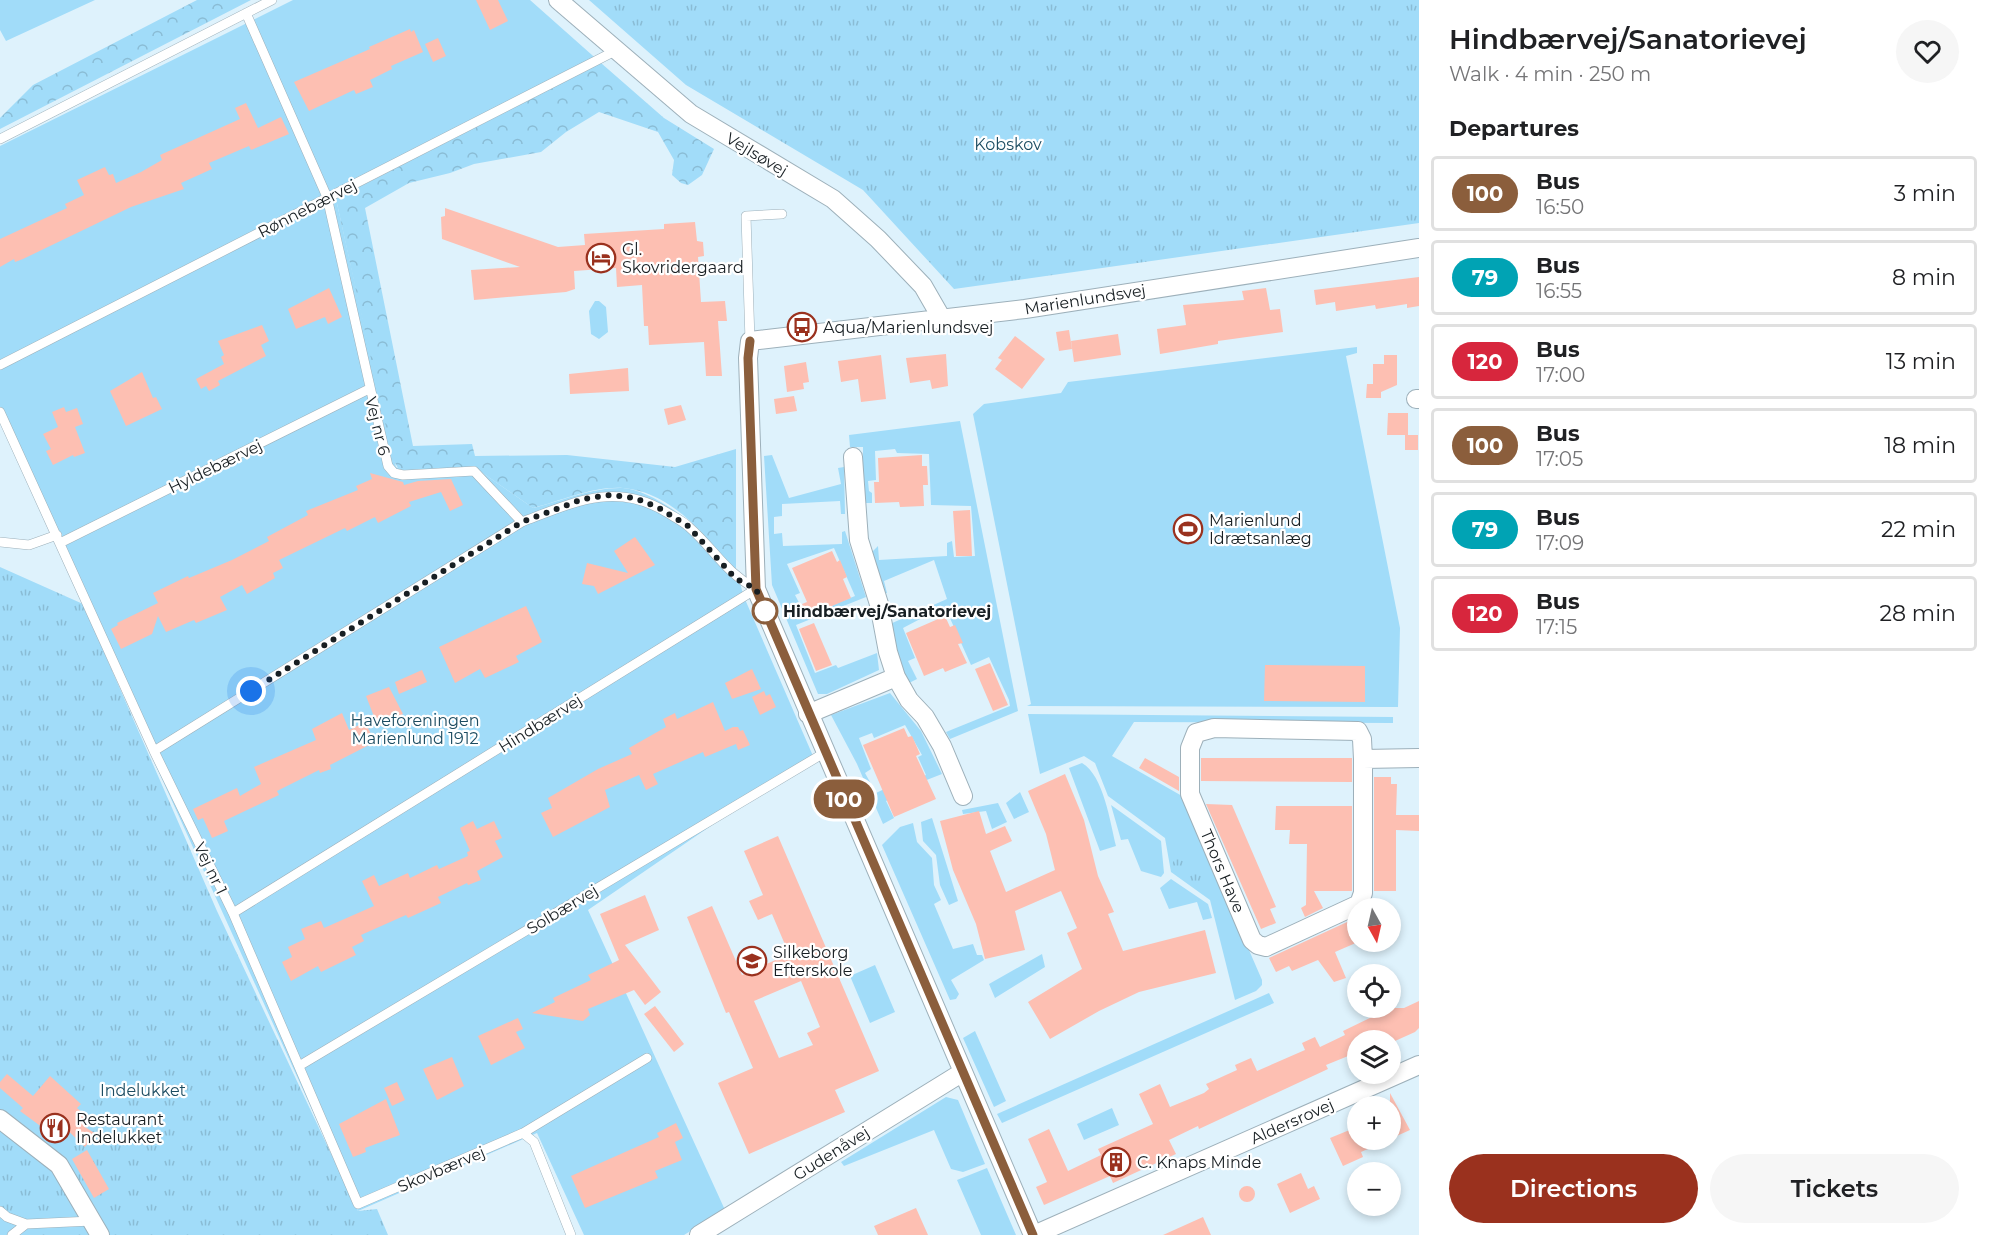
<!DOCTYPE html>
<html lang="en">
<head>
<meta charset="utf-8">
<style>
	:root { --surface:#fff; --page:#f6f6f6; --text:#202124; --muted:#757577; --line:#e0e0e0; --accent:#9a311e }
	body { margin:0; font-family:Montserrat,sans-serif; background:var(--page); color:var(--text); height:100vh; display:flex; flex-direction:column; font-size:22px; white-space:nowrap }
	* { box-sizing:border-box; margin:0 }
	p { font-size:20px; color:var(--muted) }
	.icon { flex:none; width:33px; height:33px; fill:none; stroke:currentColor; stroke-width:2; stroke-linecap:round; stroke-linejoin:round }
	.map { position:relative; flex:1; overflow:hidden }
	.panel { display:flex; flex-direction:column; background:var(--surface); width:570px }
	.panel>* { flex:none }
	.badge { padding:0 12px; border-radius:20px; font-size:21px; line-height:39px }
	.needle { width:39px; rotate:172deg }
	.tools { position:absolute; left:1347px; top:898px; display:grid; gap:12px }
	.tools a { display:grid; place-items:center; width:54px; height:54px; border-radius:50%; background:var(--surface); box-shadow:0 3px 9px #0003; font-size:30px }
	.you { position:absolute; width:30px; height:30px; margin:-15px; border:4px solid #fff; border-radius:50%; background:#1a73e8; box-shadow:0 0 0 9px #1a73e833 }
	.map>.badge { position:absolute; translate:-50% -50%; box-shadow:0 0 0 3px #fff }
	h2 { padding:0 30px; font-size:22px; line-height:54px }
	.round { display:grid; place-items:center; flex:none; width:63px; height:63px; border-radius:32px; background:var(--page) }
	.overview { display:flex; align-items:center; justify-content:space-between; height:102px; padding:0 30px }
	h1 { font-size:28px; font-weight:600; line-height:45px }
	.button { display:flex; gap:12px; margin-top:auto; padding:12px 30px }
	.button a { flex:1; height:69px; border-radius:36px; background:var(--accent); color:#fff; font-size:24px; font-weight:600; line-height:69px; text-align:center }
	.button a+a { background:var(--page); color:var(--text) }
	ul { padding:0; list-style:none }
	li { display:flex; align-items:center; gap:18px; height:75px; margin:0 12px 9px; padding:0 18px; border:3px solid var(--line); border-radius:6px }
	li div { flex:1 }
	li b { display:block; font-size:22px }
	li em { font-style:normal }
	li .badge { min-width:66px; font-weight:700; text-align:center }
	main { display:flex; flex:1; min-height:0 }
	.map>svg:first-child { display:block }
	.green { fill:#a1dcf9; fill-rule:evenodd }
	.forest { fill:url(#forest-crowns) }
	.park { fill:url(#park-tufts) }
	.building { fill:#fdbfb2; fill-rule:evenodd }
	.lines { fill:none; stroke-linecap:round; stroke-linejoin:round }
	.service-casing { stroke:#9db0ba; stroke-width:10 }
	.minor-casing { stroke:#9db0ba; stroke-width:20 }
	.service { stroke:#fff; stroke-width:9 }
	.minor { stroke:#fff; stroke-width:18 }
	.line-casing { stroke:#fff; stroke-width:14 }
	.line { stroke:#8b5e3c; stroke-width:9 }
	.walk { stroke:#181f23; stroke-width:6; stroke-dasharray:0 10.8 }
	.stop-dot { fill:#fff; stroke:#8b5e3c; stroke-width:3 }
	.labels { text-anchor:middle; stroke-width:4.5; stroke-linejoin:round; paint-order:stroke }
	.park-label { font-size:16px; fill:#1c4c61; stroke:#fff }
	.street-label { font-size:16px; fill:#181f23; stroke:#fff }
	.poi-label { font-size:16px; fill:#181f23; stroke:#fff; text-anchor:start }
	.stop-label { font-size:16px; font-weight:bold; fill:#181f23; stroke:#fff; text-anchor:start }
</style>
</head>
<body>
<main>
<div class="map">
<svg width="1419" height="1235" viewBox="0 0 1419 1235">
	<defs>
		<pattern id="forest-crowns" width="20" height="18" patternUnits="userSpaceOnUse" patternTransform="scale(1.5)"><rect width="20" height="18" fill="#a1dcf9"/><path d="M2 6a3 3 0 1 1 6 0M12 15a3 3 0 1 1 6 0" fill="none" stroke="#8abcd5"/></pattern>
		<pattern id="park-tufts" width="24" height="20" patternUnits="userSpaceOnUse" patternTransform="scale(1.5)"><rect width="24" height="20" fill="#a1dcf9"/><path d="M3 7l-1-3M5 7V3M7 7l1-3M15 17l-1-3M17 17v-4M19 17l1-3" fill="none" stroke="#8abcd5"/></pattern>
	</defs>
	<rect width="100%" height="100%" fill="#def2fc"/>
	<path class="green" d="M0,0H95L6,41L0,30Z
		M293,0H530L601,63L336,199L396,467L402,470L477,469L533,508C561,501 593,487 623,488C659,491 718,540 736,571C740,578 741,589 744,597L813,756L588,910L725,1210L684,1235H584L537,1133L358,1211L64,563L0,407V146Z
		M595,301H599L606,307L608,332L599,339L591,334L589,311Z
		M1357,347V353L1346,356L1400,628L1398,707L1027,706L1031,704L973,414L984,404L1061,393L1068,382Z
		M960,421L1018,711L950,739L946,732L1010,706L1009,700L989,657L971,665L949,616L922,618L903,628L915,658L908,661L917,679L909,683L899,661L890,624L947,599L934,560L884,581L887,593H885L871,553L878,546L879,560L947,556V543L952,541L954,557L975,556L971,506L931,505L929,454L897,453L895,449L875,451L876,480L868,481L869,491L872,493V503H863V447H850L849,435Z
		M772,455L789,498L841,484L838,468L844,467L845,514H841L840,501L782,504V516L774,517V534L782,533L783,546L842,544V532L845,531L866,597L796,625L815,673L836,665L838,668L877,653L879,670L827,694H818L772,585L764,456ZM834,548L855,596L806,616L795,595L800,593L787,564Z
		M890,693L921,731L942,774L924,781L909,782L926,775L918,757L922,755L905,725L874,738L872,733L859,738L871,769L865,773L876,793L899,782L906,791L886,801L894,818L883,824L857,764L831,715Z
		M1028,714L1393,717V723L1134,722L1112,756L1182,796L1262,980V985L1256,991L1235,1000L1210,900L1171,872L1165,838L1108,796L1095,763L1084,756L1040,774Z
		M1082,763C1104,776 1110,822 1116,846L1100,851L1069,768Z
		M1020,792L1029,812L1014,819L1006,803Z
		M998,803L1007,822L992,829L986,811L963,814L962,810Z
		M1111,805L1161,841L1164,873L1161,877L1141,871L1128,839L1121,840Z
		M932,818L958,901L949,905L940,885L936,855L923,841L921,822Z
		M913,823L917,842L932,858L934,885L941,900L934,904L953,949L973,944L977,955H982L984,960L951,980L959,994L956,999L950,1000L882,845L900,827Z
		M1171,879L1208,904L1212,918L1203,920L1197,902L1169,909L1160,888Z
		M1042,954L1045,967L995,998L989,984Z
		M875,965L895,1012L870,1023L850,976Z
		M1269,993L1274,1003L1002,1123L997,1114Z
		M975,1031L1006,1101L994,1107L963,1038Z
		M946,1097L958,1100L985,1164L963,1172L951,1169L934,1130L844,1166L841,1162Z
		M1112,1108L1119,1125L1084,1140L1077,1124Z
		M987,1168L1016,1235H981L957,1180Z"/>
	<path class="forest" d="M197,0H251L0,129V118L33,85Z
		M601,63L664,118L714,149L702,175L688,185L681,183L672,175L674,160L658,132L599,112L566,132L541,152L474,164L450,173L409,183L365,208L413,446L472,444L475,456L567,455L675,467L736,449V571C707,537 672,492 623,488C593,486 561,501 533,508L477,469L399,470L393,459L336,199Z"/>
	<path class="park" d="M589,0H1419V223L954,289L863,190L686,85Z
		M0,567L83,604L217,911L358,1211L377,1209L388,1235H0Z
		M1184,855L1194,860L1206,884L1204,888C1192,885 1177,876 1172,864L1176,857Z"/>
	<path class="building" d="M476,0H498L508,21L490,30Z
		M410,29L411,32L414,30L423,52L391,66L392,69L370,80L373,87L356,94L354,90L309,111L294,82L370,49L369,47Z
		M438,38L446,56L433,62L425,44Z
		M246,103L258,128L281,117L289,134L251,150L249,146L209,163L212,169L181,183L184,189L131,207L23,259L15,262L14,259L0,267V239L67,208L65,204L84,195L77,180L105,167L109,175L113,174L116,183L141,172L162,160L160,155L240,119L235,108Z
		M445,208L558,247L585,245L584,234L664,229V224L695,222L697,241L703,242L704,256L698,257L701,302L725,301L727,321H718L722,376H706L704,342L649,345L648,326H644L642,285L617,287L616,268L574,271L575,289L566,292L474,300L471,270L520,267L442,239L441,217L445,216Z
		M1419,277V306L1407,308V304L1376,309L1375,305L1336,311L1335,302L1316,305L1314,290Z
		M329,288L342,317L328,324L325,317L296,329L288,309Z
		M1266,288L1270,310L1280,309L1283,332L1218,341V344L1160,354L1157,329L1186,325L1183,305L1244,300L1242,291Z
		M262,325L269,341L261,345L266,356L218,381L220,385L209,391L206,386L201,389L196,379L224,364L221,357L224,355L218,341Z
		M1069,330L1072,349L1059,351L1056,332Z
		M1118,334L1121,355L1074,362L1071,341Z
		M1015,336L1045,359L1022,389L995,369L1002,360L998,358Z
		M946,354L948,386L932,389L930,380L910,383L906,358Z
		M881,355L886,399L861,402L858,379L841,382L838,361Z
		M1384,355H1397V385L1381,392V398H1366L1367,384H1373V364H1384Z
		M806,362L809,382L803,383L804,389L787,392L784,366Z
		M628,368L629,391L570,394L569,374Z
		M142,372L153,398L156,397L162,409L126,426L110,391Z
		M794,396L797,411L776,414L774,399Z
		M681,405L686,420L668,425L664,409Z
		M64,407L66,412L77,408L83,424L75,427L85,453L74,457L73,455L53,465L46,451L51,449L43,434L58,427L52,412Z
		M1388,413H1408V435H1387Z
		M1405,435H1418V450H1405Z
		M922,455V466H927L928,485H923L924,506L900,507L899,502L875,503L874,482H879L878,458Z
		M370,473L403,482L404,485L418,481L451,479L463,505L450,511L441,492L409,502L411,506L378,523L375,517L347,531L345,528L279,560L283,568L273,573L275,578L247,594L242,585L220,597L227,610L196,623L194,620L166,632L158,616L152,634L121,649L111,629L118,625L117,623L158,603L153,593L188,576L189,578L232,560L269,541L267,537L308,515L306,511L358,490L356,486L372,479Z
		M970,510L972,556H956L953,511Z
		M635,537L655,565L598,594L594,586L582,584L587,563L628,573L614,551Z
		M832,551L837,562L840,560L847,577L843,579L851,598L808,616L802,604L807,602L792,568Z
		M526,606L542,642L516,656L519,662L485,678L480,669L455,683L439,647Z
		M945,616L950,627L955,625L963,643L958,644L967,663L945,672L943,668L924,676L906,633Z
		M814,623L832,665L816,671L799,629Z
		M990,663L1008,705L993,711L975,669Z
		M1265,665L1365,666V702L1264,701Z
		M752,669L761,689L732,699L725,683Z
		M422,670L427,682L399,694L395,682Z
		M389,687L403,714L378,727L366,696Z
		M764,691L766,696L770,694L776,707L760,715L752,697Z
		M713,702L725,731L733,727H738L740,731L743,730L750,745L738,750L736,744L705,757L703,752L653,774L658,784L646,790L639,775L605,790L610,807L553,837L541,813L552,808L548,798L598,769L632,754L629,748L666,727L663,719L675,713L677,719Z
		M342,713L349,730L365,722L375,742L330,765L331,769L320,773L319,770L277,791L279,795L224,821L228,831L212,838L203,818L198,820L193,809L237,788L240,796L261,784L254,767L316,740L312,729Z
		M904,728L908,737L912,736L920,754L916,756L936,799L894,817L863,745Z
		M1145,758L1179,777V791L1139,768Z
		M1201,758H1352V782L1201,781Z
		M1065,774L1084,820L1098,876L1114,912L1108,914L1123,951L1205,930L1216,973L1139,992L1099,1011L1050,1039L1028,1002L1082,969L1067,933L1077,928L1061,891L1015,911L1025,950L985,959L976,924L953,870L940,821L979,811L986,834L1005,826L1012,841L990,851L1006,892L1055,870L1046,834L1028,791Z
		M1374,777H1391V784H1397L1396,815H1419V831L1396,830V891H1374Z
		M1206,804L1232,805L1276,907L1270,909L1276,923L1261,929Z
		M1276,806H1352V891H1314L1323,908L1305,917L1301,908L1306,905L1307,844H1289L1290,830H1275Z
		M473,821L477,829L494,821L502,838L495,841L503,857L477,871L481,880L468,885L467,883L438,897L441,903L408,918L406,915L361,935L364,941L352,947L356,955L321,972L318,966L291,981L282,962L292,957L288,947L305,939L301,929L321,921L324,928L374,906L362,881L374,875L379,886L408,873L410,878L437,865L439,869L468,856L467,852L470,851L460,828Z
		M778,836L879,1071L835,1090L845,1112L749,1154L718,1083L753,1068L729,1012L726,1013L687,917L712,906L742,975L789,954L772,914L758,920L749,901L763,895L744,851ZM801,981L820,1027L807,1033L813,1045L779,1058L754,1001Z
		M645,895L659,930L625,945L661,992L645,1005L634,990L588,1009L590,1015L583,1021L532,1013L555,1002L553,998L591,980L588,975L619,960L600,914Z
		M1358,917V942L1335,952L1346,978L1334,982L1318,960L1292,971L1289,966L1276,972L1269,958Z
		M1419,1001V1028L1415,1032L1395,1041H1358V1052L1326,1065L1328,1069L1199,1129L1198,1126L1169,1140L1176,1154L1113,1183L1110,1176L1044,1205L1036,1187L1047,1182L1028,1139L1049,1129L1068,1171L1101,1155L1098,1149L1153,1124L1139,1094L1160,1084L1170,1107L1204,1093L1209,1089L1206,1084L1237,1070L1235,1065L1251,1058L1257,1071L1305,1050L1302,1043L1315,1037L1320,1047L1345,1035L1343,1031L1374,1016L1370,1008H1404Z
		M655,1006L684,1044L674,1052L644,1014Z
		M518,1018L523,1029L516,1032L525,1048L491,1065L478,1036Z
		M452,1057L464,1086L437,1100L423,1069Z
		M7,1074L33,1096L50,1076L81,1104L77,1108L91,1120L85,1127L96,1134L85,1147L62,1125L54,1136L20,1111L23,1108L0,1088V1082Z
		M397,1082L405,1100L392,1106L384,1088Z
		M1390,1093L1410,1130L1390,1139Z
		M386,1099L400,1135L365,1148L366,1152L353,1157L339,1124Z
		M676,1123L683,1138L675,1142L682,1160L655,1171L658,1178L585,1208L571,1176L659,1137L657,1133Z
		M1352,1129L1357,1140H1388L1361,1152L1363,1157L1343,1166L1330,1138Z
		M87,1150L109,1189L94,1198L72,1159Z
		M1301,1173L1308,1189L1314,1186L1320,1199L1290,1213L1277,1184Z
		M1239 1194a8 8 0 1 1 16 0a8 8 0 1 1-16 0Z
		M916,1208L928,1235H878L874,1226Z
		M1203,1217L1211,1235H1163Z"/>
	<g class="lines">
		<g class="service-casing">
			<path id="service" d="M0,139L272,0
				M750,341L746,216L782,214
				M0,365L615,51
				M0,412L154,751L233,913L358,1204L523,1133L647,1058
				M0,542L29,545L57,535
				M60,543L369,389
				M154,751L522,522
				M233,913L756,589C724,571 715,550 689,527C683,521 674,517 666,512C615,481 572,503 522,522L474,471L403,475L394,473L388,466L327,197L246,13
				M299,1066L824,753
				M523,1133L534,1142L571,1235
				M0,1211L7,1217L26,1224
				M12,1235L26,1224L92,1221"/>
		</g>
		<g class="minor-casing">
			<path id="minor" d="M558,0L691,114L833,199L878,239L923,286L942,319
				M1416,399H1419
				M853,457L859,540L879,604L888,652L896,677L909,700L925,717L942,746L963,796
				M808,714L896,677
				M1363,759L1362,739L1358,731L1214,728L1196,733L1190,748V794L1252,940L1258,945L1266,947L1359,904L1363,893V759L1419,758
				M0,1119L59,1165L100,1235
				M699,1235L963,1072
				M1033,1235L756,589L748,358L750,341L1025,309L1419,248
				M1034,1235L1419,1065"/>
		</g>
		<use href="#service" class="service"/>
		<use href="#minor" class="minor"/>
	</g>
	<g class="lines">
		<g class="line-casing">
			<path id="line" d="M750,341L748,358L756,589L1033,1235"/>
		</g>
		<use href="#line" class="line"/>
		<path class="walk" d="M251,691L522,522L583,499L610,495L635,498L659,508L688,526L735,578L756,589L765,611"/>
	</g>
	<defs>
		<g id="hotel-ring" transform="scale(1.5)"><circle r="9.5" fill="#fff" stroke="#9a311e" stroke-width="1.5"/><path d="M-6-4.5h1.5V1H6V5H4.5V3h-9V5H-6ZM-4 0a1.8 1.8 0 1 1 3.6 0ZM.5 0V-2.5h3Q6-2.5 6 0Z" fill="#9a311e"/></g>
		<g id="bus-ring" transform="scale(1.5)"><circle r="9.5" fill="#fff" stroke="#9a311e" stroke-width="1.5"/><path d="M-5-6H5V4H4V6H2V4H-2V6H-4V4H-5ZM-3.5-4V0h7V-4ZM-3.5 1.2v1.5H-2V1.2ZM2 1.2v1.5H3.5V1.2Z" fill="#9a311e"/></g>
		<g id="stadium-ring" transform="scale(1.5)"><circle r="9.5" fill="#fff" stroke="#9a311e" stroke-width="1.5"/><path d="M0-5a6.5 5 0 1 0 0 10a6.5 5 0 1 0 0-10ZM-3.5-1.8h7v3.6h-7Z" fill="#9a311e"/></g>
		<g id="school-ring" transform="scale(1.5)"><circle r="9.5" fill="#fff" stroke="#9a311e" stroke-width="1.5"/><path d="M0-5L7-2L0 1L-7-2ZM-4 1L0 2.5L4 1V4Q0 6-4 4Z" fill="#9a311e"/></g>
		<g id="restaurant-ring" transform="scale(1.5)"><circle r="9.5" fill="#fff" stroke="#9a311e" stroke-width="1.5"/><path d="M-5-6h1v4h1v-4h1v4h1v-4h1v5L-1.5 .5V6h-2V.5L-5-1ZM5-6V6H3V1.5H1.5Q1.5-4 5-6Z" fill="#9a311e"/></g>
		<g id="building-ring" transform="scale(1.5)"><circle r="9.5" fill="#fff" stroke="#9a311e" stroke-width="1.5"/><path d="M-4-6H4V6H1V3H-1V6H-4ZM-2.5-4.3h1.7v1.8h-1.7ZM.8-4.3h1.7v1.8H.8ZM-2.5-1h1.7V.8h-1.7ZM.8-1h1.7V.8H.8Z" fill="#9a311e"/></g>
	</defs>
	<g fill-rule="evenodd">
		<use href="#hotel-ring" x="601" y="258"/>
		<use href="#bus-ring" x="802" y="327"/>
		<use href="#stadium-ring" x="1188" y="529"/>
		<use href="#school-ring" x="752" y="961"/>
		<use href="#restaurant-ring" x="55" y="1128"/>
		<use href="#building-ring" x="1116" y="1162"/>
	</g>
	<circle class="stop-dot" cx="765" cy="611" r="12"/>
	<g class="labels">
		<g class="park-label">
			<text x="1008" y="150">Kobskov</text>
			<text x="415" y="726">Haveforeningen<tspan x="415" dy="18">Marienlund 1912</tspan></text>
			<text x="143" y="1096">Indelukket</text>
		</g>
		<g class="street-label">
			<text transform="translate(757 154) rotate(31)" y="6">Vejlsøvej</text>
			<text transform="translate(307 208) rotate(-27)" y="6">Rønnebærvej</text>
			<text transform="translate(1085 299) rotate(-9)" y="6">Marienlundsvej</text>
			<text transform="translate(378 426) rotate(76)" y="6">Vej nr 6</text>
			<text transform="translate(215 466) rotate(-26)" y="6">Hyldebærvej</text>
			<text transform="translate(540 723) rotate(-32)" y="6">Hindbærvej</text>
			<text transform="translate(211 868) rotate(64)" y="6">Vej nr 1</text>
			<text transform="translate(1223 871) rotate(67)" y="6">Thors Have</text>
			<text transform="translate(562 909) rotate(-31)" y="6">Solbærvej</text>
			<text transform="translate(1292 1121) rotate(-24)" y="6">Aldersrovej</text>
			<text transform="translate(831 1153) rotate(-32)" y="6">Gudenåvej</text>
			<text transform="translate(441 1169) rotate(-23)" y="6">Skovbærvej</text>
		</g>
		<g class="poi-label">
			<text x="622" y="255">Gl.<tspan x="622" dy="18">Skovridergaard</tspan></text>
			<text x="823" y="333">Aqua/Marienlundsvej</text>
			<text x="1209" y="526">Marienlund<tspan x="1209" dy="18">Idrætsanlæg</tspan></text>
			<text x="773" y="958">Silkeborg<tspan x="773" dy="18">Efterskole</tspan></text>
			<text x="76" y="1125">Restaurant<tspan x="76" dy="18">Indelukket</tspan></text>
			<text x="1137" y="1168">C. Knaps Minde</text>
		</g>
		<g class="stop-label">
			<text x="783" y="617">Hindbærvej/Sanatorievej</text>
		</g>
	</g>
</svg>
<div class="tools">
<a><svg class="needle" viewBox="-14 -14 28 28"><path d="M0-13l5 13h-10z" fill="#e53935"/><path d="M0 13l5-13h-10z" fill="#757577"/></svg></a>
<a><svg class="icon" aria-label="locate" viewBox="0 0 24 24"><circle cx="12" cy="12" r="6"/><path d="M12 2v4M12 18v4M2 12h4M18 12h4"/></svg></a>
<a><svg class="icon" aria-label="layers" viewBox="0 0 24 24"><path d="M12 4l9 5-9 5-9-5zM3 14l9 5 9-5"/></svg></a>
<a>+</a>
<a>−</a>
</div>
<div class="you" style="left:251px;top:691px"></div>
<b class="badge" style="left:844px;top:799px;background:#8b5e3c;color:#fff">100</b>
</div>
<section class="panel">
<div class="overview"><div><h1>Hindbærvej/Sanatorievej</h1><p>Walk · 4 min · 250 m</p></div><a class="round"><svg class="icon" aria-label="heart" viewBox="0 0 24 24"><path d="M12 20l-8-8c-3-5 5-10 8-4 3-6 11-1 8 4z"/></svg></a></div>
<h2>Departures</h2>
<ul>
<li><span class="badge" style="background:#8b5e3c;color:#fff">100</span><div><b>Bus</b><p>16:50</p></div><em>3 min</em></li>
<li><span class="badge" style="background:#00a3b4;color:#fff">79</span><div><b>Bus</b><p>16:55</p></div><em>8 min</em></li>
<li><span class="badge" style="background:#d7263d;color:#fff">120</span><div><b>Bus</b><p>17:00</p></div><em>13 min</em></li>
<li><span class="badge" style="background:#8b5e3c;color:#fff">100</span><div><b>Bus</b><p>17:05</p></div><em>18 min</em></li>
<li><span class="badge" style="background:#00a3b4;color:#fff">79</span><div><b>Bus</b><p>17:09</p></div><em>22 min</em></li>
<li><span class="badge" style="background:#d7263d;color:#fff">120</span><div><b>Bus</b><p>17:15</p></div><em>28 min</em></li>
</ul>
<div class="button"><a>Directions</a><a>Tickets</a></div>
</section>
</main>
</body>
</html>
